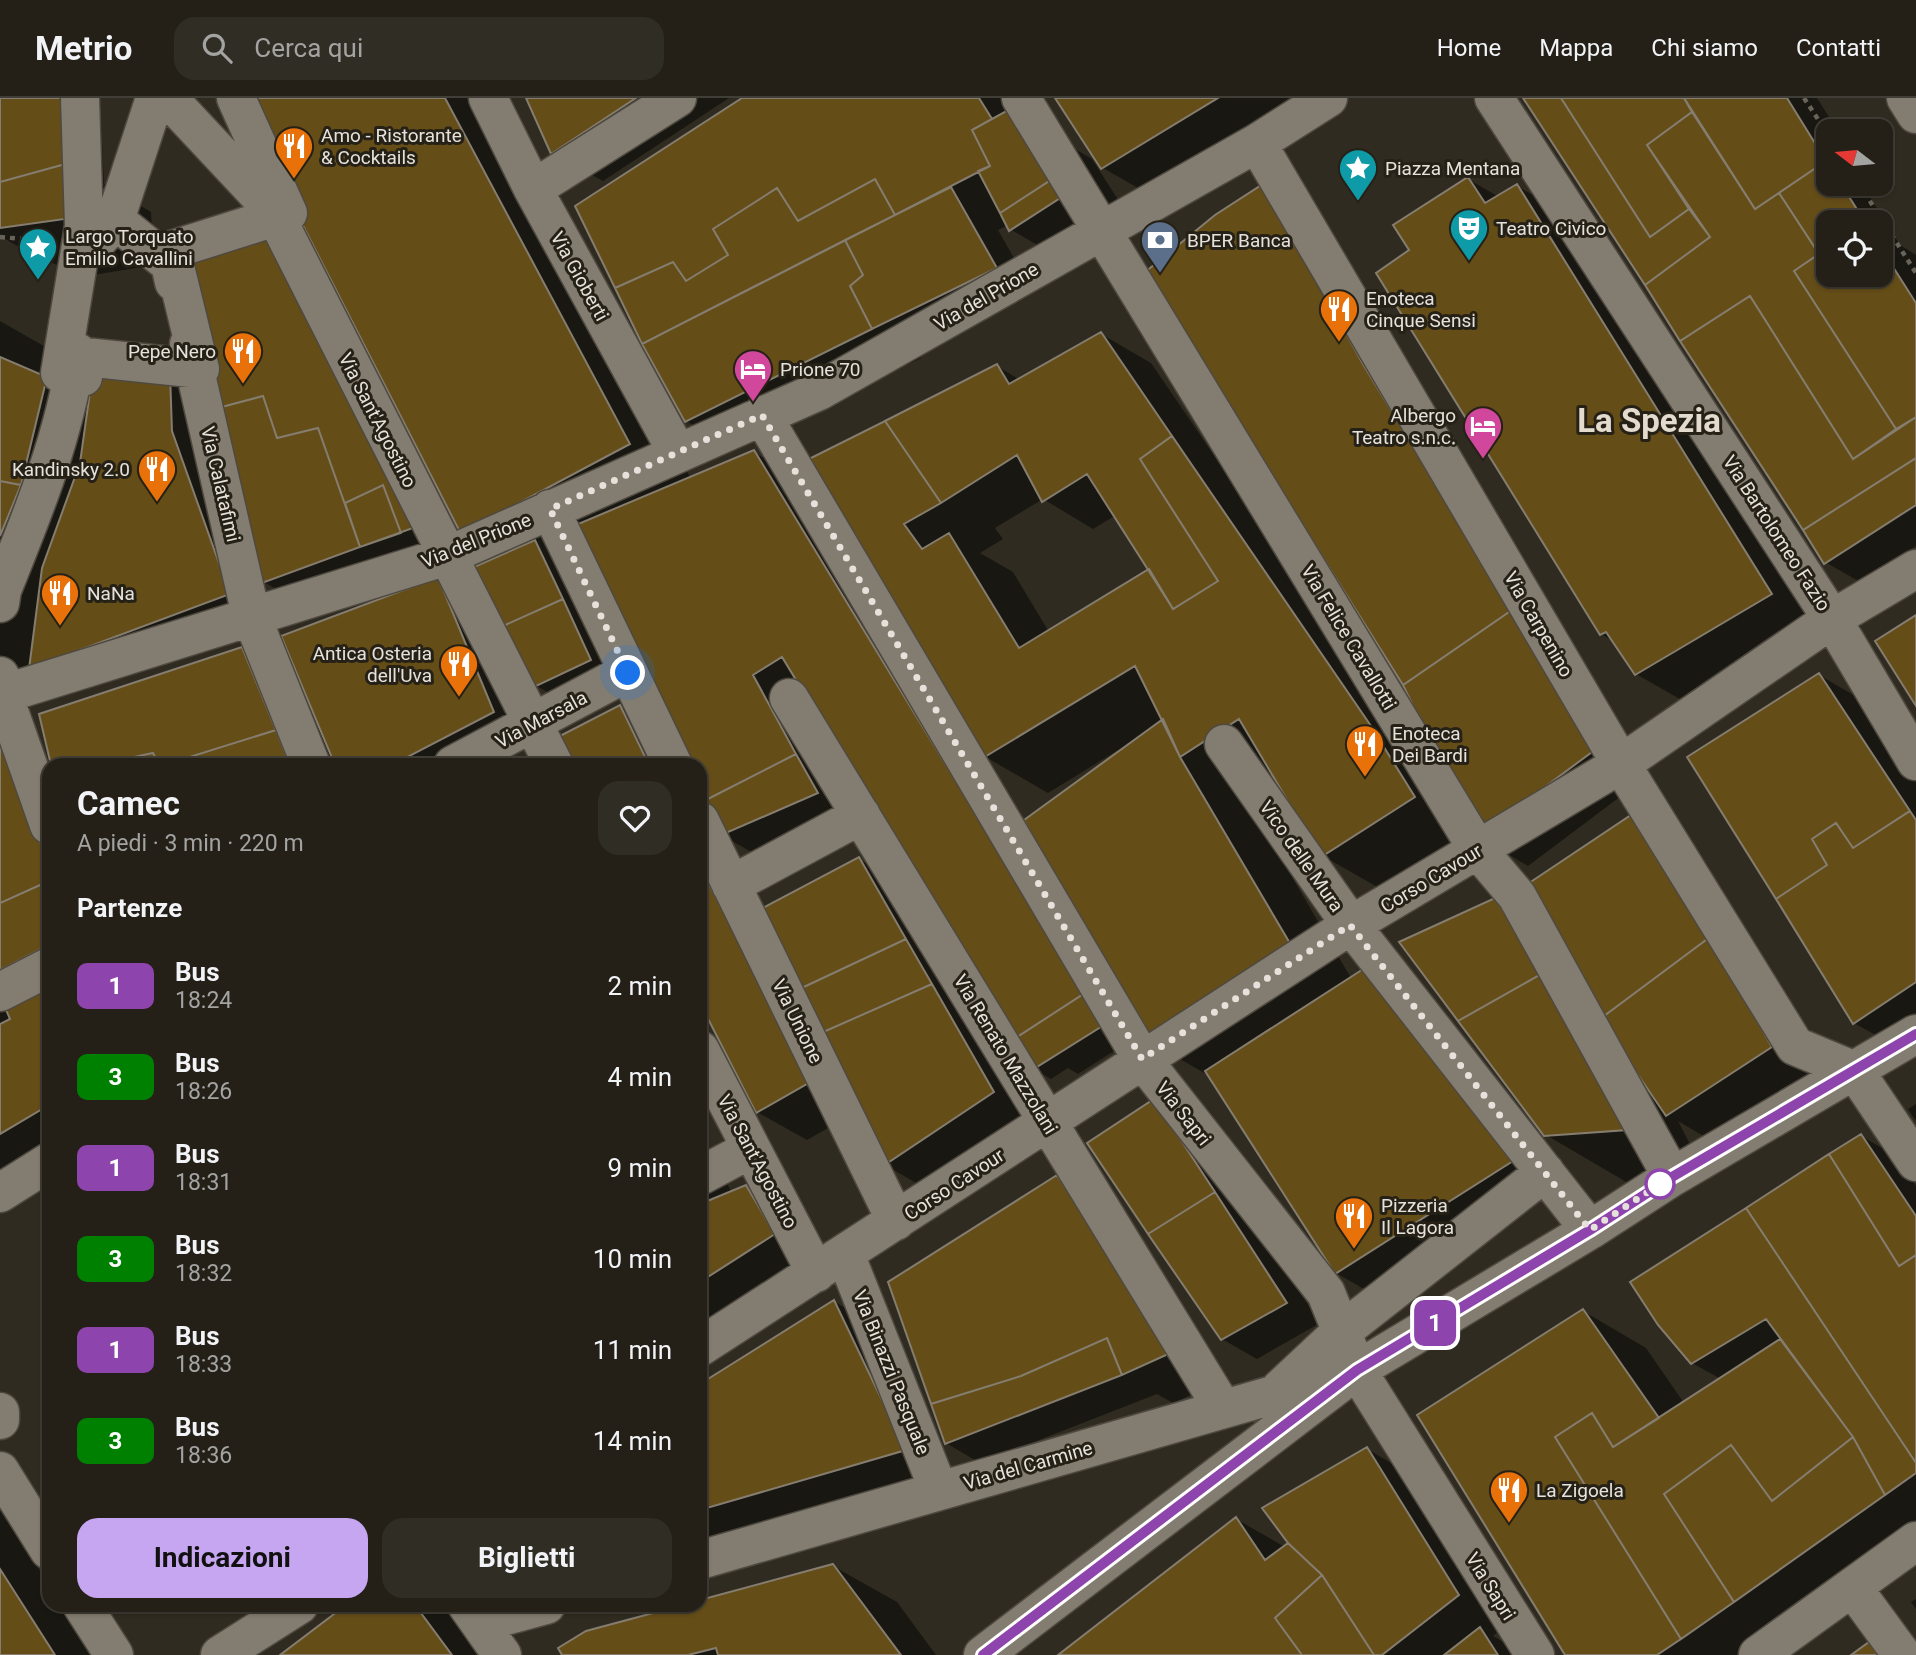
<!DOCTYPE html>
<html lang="it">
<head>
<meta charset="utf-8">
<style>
	:root { --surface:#242018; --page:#302d25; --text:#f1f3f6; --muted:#a3a3a2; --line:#413e37; --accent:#c6a6f0 }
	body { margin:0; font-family:Roboto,sans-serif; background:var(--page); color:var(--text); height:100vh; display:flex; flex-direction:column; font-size:26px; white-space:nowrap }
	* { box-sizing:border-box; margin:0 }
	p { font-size:23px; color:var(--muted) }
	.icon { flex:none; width:38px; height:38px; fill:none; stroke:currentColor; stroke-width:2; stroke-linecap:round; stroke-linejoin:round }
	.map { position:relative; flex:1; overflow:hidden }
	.details { position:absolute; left:42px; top:660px; width:665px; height:854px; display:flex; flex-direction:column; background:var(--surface); border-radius:21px; box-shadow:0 2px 5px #0004,0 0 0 2px var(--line) }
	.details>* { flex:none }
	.badge { padding:0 14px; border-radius:10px; font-size:24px; line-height:46px }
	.needle { width:46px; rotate:286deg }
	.fabs { position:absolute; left:1816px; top:21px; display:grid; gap:14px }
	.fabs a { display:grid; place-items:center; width:77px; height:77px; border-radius:14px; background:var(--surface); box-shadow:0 2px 5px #0004,0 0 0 2px var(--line); font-size:35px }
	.you { position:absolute; width:35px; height:35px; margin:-18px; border:5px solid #fff; border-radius:50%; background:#1a73e8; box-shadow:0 0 0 10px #1a73e833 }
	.map>.badge { position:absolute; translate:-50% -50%; box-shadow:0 0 0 4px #fff }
	h2 { padding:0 35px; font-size:26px; line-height:63px }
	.round { display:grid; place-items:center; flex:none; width:74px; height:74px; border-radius:21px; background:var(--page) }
	.overview { display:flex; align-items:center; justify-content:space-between; height:119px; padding:0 35px }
	h1 { font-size:33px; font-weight:700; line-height:52px }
	.primary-button { display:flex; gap:14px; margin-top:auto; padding:14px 35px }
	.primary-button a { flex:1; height:80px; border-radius:21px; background:var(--accent); color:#111; font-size:28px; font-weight:700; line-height:80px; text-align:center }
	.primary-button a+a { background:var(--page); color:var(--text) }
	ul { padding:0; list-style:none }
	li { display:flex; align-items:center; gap:21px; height:91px; padding:0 35px }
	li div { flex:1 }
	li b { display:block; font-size:26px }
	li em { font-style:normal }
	li .badge { min-width:77px; font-weight:700; text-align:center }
	header { display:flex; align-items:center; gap:42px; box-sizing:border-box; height:98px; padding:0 35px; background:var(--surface); border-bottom:2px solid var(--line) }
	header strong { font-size:33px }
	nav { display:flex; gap:38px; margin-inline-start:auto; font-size:24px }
	.search { width:490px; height:63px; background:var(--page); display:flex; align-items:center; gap:18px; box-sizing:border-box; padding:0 24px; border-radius:21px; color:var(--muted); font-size:26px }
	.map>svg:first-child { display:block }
	.shadow { fill:#0007; fill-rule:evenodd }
	.building { fill:#654d18; stroke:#847d70; stroke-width:2 }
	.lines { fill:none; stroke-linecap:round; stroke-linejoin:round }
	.minor-casing { stroke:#4e4940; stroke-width:41 }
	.path { stroke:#69645a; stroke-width:4.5; stroke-dasharray:5 5; stroke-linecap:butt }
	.minor { stroke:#837c70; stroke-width:38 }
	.line-casing { stroke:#fff; stroke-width:16 }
	.line { stroke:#8e44ad; stroke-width:10 }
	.walk { stroke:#e6e2db; stroke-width:7; stroke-dasharray:0 12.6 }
	.stop-dot { fill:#fff; stroke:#8e44ad; stroke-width:3.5 }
	.labels { text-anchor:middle; stroke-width:6; stroke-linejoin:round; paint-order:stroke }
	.poi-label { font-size:19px; fill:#e6e2db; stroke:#262116; text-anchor:start }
	.street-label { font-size:19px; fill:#e6e2db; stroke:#262116 }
	.town-label { font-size:33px; font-weight:bold; fill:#e3dcce; stroke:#262116 }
</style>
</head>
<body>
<header>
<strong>Metrio</strong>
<div class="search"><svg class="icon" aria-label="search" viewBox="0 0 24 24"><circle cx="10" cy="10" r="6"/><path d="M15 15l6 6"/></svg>Cerca qui</div>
<nav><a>Home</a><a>Mappa</a><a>Chi siamo</a><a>Contatti</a></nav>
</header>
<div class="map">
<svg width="1916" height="1557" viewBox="0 0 1916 1557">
	<rect width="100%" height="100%" fill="#302b20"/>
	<path class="shadow" d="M0,0H100L104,86L151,114L154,167L87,178L36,159L0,138Z
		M247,0H490L691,381L754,354L815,390L997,268L1020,282L1101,236L1151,265L1222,369L1236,377L1432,663L1263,88L1641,683L1528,768L1478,739L1386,794L1323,758L1273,675L1243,695L1351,880L1546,1083L1371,1195L1336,1175L1208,977L1145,941L1142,935L1078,976L1068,970L1051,981L1034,971L851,714L755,756L718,735L757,814L859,761L893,781L1043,1023L935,1096L885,1067L856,1014L807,1042L757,1014L700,905V667H575L620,609L670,638L624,582L570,607L535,587L502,458L462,435ZM1043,401L1093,431L1116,417L1151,472L1049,534L1013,474L980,455L1003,441L995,430ZM1118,652L1120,654L1042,760L984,658L1048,695Z
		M527,0H729L603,83L553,55Z
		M745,0H1019L1036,28L1092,61L1135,128L1073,168L1010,131L1008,127L998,132L1031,190L914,247L921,260L736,352L686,323Z
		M1057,0H1340L1166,106L1103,70Z
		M1526,0H1817L1838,33H1829V86H1871L1875,92L1868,96L1900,147L1916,157V448L1860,484L1825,464ZM1829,124H1881V177H1829Z
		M1468,81L1499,99L1517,88L1581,125L1834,533L1699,612L1636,576L1615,544L1601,536L1412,153Z
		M300,151L446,450L298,504L264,484Z
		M0,223L49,251L46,281L90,306L170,277L204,297L264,516L47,588L5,638L49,734V1065L0,1094Z
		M438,481L543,642L496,667H336L305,646L303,649L333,667H53L242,551L303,587Z
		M1819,577L1869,606L1916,677V946L1904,953L1854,925Z
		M1687,744L1821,978L1717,1046L1678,1023L1707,1079L1628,1085L1546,1037L1495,802Z
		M1916,1006V1023L1908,1011Z
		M1189,1023L1320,1225L1257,1261L1222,1241L1089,1046Z
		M700,1035L732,1095L746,1089L796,1118L824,1165L700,1245Z
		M1861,1038L1896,1058L1916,1088V1438L1748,1557H1568L1583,1213L1646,1250L1684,1305L1721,1281L1692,1265Z
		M1057,1079L1108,1108L1226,1281L1173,1305L1157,1296L980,1365L946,1345Z
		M835,1204L884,1233L955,1381L700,1455V1288Z
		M1367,1351L1417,1380L1508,1526L1493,1538L1515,1551L1519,1557H1061L1236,1421L1285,1449Z
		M0,1411L49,1487V1507H61L94,1557H0Z
		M833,1468L897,1504L936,1557H564L587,1535L700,1507V1504Z
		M1916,1501V1511L1911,1504Z
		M349,1507H446L454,1512L487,1557H283Z"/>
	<path class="building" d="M0,0H66L69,65L0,84Z
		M245,0H445L630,346L461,436L296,114Z
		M526,0H636L551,56Z
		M742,0H979L992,21L972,32L990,68L895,117L875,81L798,123L777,90L713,131L728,157L686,183L673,164L615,190L575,108Z
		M1055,0H1218L1101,71Z
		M1523,0H1561L1650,139L1689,111L1710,139L1645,187Z
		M1561,0H1684L1692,14L1647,47L1689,111L1650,139Z
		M1684,0H1787L1826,63L1755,111Z
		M1010,11L1054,80L1000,115L978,73L990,68L972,32Z
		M1692,14L1755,111L1779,95L1819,156L1794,173L1896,331L1853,361L1750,198L1680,243L1645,187L1710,139L1647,47Z
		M1826,63L1829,86H1841L1865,124H1829V149L1819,156L1779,95Z
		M69,65L72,120L0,130V84Z
		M1468,79L1485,105L1517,86L1772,496L1635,577L1606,534L1600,537L1376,175L1409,152L1393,127Z
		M1054,80L1065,97L1009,133L1000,115Z
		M875,81L895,117L642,246L615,190L673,164L686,183L728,157L713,131L777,90L798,123Z
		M1263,86L1363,266L1512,512L1403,587L1144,175L1215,117Z
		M951,89L997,170L872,231L850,188L863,177L845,142Z
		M265,129L413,430L360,449L318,330L277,340L263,298L218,310L180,158Z
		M845,142L863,177L850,188L872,231L685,324L642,246Z
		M1829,149V177H1881V150L1916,205V319L1896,331L1794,173Z
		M1750,198L1853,361L1916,319V360L1803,432L1680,243Z
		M1101,234L1172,338L1140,361L1218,483L1173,511L1087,376L1042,404L1017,357L941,405L885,323L997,266L1009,286Z
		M0,259L47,279L21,387L0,383Z
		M94,265L170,275L172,333L230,496L29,571L42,470L80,365Z
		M263,298L277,340L318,330L360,449L262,485L218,310Z
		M885,323L941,405L904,426L922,451L949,435L1019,550L1149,471L1173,511L1218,483L1140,361L1172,338L1369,625L1415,699L1321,759L1239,621L1180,659L1135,568L983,660L799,366Z
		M754,352L1085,895L1014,941L782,559L753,577L796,656L702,704L700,667H683L564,432Z
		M1916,360V407L1824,466L1803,432Z
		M0,383L21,387L0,438Z
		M383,387L401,435L360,449L345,405Z
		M535,442L563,501L503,528L474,469Z
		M438,479L494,614L392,667H335L281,538Z
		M563,501L591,562L534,589L503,528Z
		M1512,512L1592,654L1476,740L1403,587Z
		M1916,517V608L1875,543Z
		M242,549L276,632L164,667H159L153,655L125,661L127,667H51L39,616Z
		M1819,575L1910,713L1853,750L1836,725L1812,741L1827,767L1776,801L1687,659Z
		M620,607L649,667H573L558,639Z
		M1163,621L1180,659L1291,847L1144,942L1068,808L1024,722Z
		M276,632L290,667H164Z
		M0,636L49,768V783L0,805Z
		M153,655L159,667H127L125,661Z
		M796,656L818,695L719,738L702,704Z
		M1637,713L1710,839L1600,921L1523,789Z
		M1910,713L1916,722V884L1853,926L1776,801L1827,767L1812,741L1836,725L1853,750Z
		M859,759L906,841L791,895L755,814Z
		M700,769L812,983L756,1015L700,905Z
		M49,783V847L0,872V805Z
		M1495,800L1543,875L1458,923L1399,844Z
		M1710,839L1772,949L1666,1018L1600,921Z
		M906,841L932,886L812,939L791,895Z
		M1371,866L1513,1063L1335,1176L1205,973Z
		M1543,875L1627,1032L1544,1038L1458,923Z
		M932,886L994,994L883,1068L812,939Z
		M49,888V1007L0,1036V926L10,921L6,912Z
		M1085,895L1104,927L1032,972L1014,941Z
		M1154,1001L1215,1094L1148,1136L1087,1045Z
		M1861,1036L1916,1118V1157L1899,1168L1829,1056Z
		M1829,1056L1899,1168L1916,1157V1365L1746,1110Z
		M1057,1077L1177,1252L1122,1277L1107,1240L1021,1278L931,1306L888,1184Z
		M746,1087L775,1136L700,1184V1106Z
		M1215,1094L1287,1205L1221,1242L1148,1136Z
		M1746,1110L1916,1365V1375L1885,1397L1853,1339L1766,1221L1691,1266L1658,1227L1630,1184Z
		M834,1202L906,1352L700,1412V1286Z
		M1583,1211L1659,1320L1613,1349L1592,1315L1555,1339L1681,1541L1657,1557H1565L1417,1317Z
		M1107,1240L1122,1277L945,1346L931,1306L1021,1278Z
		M1780,1241L1853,1339L1772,1403L1731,1347L1664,1396L1734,1504L1681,1541L1555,1339L1592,1315L1613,1349Z
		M1853,1339L1885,1397L1734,1504L1664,1396L1731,1347L1772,1403Z
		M1367,1349L1459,1497L1382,1557H1374L1322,1477L1288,1445L1262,1410Z
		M1236,1419L1265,1462L1288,1445L1322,1477L1275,1520L1302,1557H1058Z
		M833,1466L901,1557H718L716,1550L688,1557H562L558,1550L586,1533L683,1507H700V1502Z
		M0,1471L55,1557H0Z
		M1322,1477L1374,1557H1302L1275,1520Z
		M346,1507H415L452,1557H280Z
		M1480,1529L1498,1557H1444Z
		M1869,1544L1878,1557H1851Z"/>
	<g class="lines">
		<g class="minor-casing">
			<path id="minor" d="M80,0L84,128L60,275L83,279L85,259L200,271L171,152L288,115L236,0
				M168,0L272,111L554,667
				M488,0L533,91L677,354
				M1021,0L1478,752L1517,798L1672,1079
				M1494,0L1832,521L1916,663
				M1906,0L1916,16
				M1257,45L1621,666L1795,948L1855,973L1916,1064
				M533,91L677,0
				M115,122L170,166L174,184
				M99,141L115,122L155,0
				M189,246L251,517L311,667
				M762,317L1142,961L1326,1195L1357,1272L1535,1557
				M550,411L673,667
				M0,505L2,492C34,413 64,339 77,254
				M0,578L3,596L49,727
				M0,597L447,458L819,293L1257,45L1328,0
				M789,600L1223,1311
				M1224,646L1351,827L1590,1132
				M453,667L628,574
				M700,723L896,1123
				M731,787L861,717
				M0,894L49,869
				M700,952L816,1175
				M700,1078L751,1051
				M0,1095L49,1064
				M845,1156L939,1393
				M700,1249L1351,827L1621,666L1832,521L1916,471
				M1280,1291L1341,1234L1545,1074
				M0,1314V1322
				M0,1373L49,1452
				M700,1462L1335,1279
				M1853,1490L1902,1557
				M82,1507L114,1557
				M467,1507L502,1557
				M480,1525L546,1507
				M220,1557L299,1507
				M983,1557L1357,1272L1590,1132L1672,1079L1916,936
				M1758,1557L1916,1443"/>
		</g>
		<path class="path" d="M1804,0L1829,38
			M1859,86L1916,175
			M0,139L34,142"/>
		<use href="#minor" class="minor"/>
	</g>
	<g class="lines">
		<g class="line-casing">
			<path id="line" d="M983,1557L1357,1272L1590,1132L1672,1079L1916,936"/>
		</g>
		<use href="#line" class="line"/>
		<path class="walk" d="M628,575L550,411L762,317L1142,961L1350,827L1590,1132L1660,1086"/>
	</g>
	<defs>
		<g id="restaurant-pin" transform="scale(2.0125)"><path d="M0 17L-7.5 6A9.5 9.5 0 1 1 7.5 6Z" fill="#e8710a" stroke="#262116"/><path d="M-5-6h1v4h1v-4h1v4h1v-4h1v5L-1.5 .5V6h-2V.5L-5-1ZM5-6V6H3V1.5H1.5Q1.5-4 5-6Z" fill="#fff"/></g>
		<g id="sight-pin" transform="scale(2.0125)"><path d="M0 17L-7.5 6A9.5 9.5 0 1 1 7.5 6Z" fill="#0f9aa8" stroke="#262116"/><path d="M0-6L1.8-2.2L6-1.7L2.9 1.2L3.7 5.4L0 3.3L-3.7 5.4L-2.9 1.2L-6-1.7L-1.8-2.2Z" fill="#fff"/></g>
		<g id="theatre-pin" transform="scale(2.0125)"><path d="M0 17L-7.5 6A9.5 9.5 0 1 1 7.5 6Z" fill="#0f9aa8" stroke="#262116"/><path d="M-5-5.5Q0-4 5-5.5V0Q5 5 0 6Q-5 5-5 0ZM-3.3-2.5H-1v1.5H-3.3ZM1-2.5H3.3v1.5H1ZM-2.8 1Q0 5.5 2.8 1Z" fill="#fff"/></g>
		<g id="bank-pin" transform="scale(2.0125)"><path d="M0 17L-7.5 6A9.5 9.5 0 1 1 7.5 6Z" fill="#5c6f8a" stroke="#262116"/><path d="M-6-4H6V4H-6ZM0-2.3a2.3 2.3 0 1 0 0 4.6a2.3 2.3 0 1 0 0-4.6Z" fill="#fff"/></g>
		<g id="hotel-pin" transform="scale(2.0125)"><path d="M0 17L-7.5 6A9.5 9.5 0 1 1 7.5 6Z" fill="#d1479c" stroke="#262116"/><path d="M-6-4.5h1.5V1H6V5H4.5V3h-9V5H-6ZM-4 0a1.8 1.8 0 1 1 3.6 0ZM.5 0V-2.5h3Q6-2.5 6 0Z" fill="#fff"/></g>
	</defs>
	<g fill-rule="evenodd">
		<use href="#restaurant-pin" x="294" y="48"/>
		<use href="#sight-pin" x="1358" y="70"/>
		<use href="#theatre-pin" x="1469" y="130"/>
		<use href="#bank-pin" x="1160" y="142"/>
		<use href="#sight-pin" x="38" y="149"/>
		<use href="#restaurant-pin" x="1339" y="211"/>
		<use href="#restaurant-pin" x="243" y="253"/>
		<use href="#hotel-pin" x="753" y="271"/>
		<use href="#hotel-pin" x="1483" y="328"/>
		<use href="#restaurant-pin" x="157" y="371"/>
		<use href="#restaurant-pin" x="60" y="495"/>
		<use href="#restaurant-pin" x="459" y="566"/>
		<use href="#restaurant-pin" x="1365" y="646"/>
		<use href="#restaurant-pin" x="1354" y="1118"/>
		<use href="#restaurant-pin" x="1509" y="1392"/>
	</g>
	<circle class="stop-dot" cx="1660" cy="1086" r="14"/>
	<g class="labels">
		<g class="poi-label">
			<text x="321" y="44">Amo - Ristorante<tspan x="321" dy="22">&amp; Cocktails</tspan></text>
			<text x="1385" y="77">Piazza Mentana</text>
			<text x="1496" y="137">Teatro Civico</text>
			<text x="65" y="145">Largo Torquato<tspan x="65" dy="22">Emilio Cavallini</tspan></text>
			<text x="1187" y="149">BPER Banca</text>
			<text x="1366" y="207">Enoteca<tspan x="1366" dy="22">Cinque Sensi</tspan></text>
			<text x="216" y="260" text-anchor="end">Pepe Nero</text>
			<text x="780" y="278">Prione 70</text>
			<text x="1456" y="324" text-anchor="end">Albergo<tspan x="1456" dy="22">Teatro s.n.c.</tspan></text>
			<text x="130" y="378" text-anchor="end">Kandinsky 2.0</text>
			<text x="87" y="502">NaNa</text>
			<text x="432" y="562" text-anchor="end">Antica Osteria<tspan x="432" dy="22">dell'Uva</tspan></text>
			<text x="1392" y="642">Enoteca<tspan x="1392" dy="22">Dei Bardi</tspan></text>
			<text x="1381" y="1114">Pizzeria<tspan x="1381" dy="22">Il Lagora</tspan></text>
			<text x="1536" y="1399">La Zigoela</text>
		</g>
		<g class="street-label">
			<text transform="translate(580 178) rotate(61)" y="7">Via Gioberti</text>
			<text transform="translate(986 198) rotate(-30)" y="7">Via del Prione</text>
			<text transform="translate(378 322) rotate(63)" y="7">Via Sant'Agostino</text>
			<text transform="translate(221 386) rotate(77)" y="7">Via Calatafimi</text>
			<text transform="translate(1777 435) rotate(57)" y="7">Via Bartolomeo Fazio</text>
			<text transform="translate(476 442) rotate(-22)" y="7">Via del Prione</text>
			<text transform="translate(1539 526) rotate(60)" y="7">Via Carpenino</text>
			<text transform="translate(1349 539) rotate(59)" y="7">Via Felice Cavallotti</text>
			<text transform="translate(541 621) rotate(-28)" y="7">Via Marsala</text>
			<text transform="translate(1302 758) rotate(55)" y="7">Vico delle Mura</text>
			<text transform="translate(1431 780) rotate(-31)" y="7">Corso Cavour</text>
			<text transform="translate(798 923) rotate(64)" y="7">Via Unione</text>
			<text transform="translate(1006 956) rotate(59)" y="7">Via Renato Mazzolani</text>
			<text transform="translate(1184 1015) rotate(52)" y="7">Via Sapri</text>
			<text transform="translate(758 1063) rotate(62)" y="7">Via Sant'Agostino</text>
			<text transform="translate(954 1086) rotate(-33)" y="7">Corso Cavour</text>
			<text transform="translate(892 1274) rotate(68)" y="7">Via Binazzi Pasquale</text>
			<text transform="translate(1028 1367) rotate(-16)" y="7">Via del Carmine</text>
			<text transform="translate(1491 1488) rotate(58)" y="7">Via Sapri</text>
		</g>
		<g class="town-label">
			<text x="1649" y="334">La Spezia</text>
		</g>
	</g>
</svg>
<div class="fabs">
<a><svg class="needle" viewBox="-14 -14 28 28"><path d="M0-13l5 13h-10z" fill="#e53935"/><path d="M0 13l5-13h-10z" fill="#a3a3a2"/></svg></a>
<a><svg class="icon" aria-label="locate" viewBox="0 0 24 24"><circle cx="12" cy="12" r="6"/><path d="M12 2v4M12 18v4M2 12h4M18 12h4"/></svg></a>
</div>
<div class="you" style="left:628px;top:575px"></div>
<b class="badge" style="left:1435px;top:1225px;background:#8e44ad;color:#fff">1</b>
<section class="details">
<div class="overview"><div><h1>Camec</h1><p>A piedi · 3 min · 220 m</p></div><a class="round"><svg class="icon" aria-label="heart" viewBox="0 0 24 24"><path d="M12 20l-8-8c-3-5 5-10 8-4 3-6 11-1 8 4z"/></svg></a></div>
<h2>Partenze</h2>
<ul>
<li><span class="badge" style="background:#8e44ad;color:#fff">1</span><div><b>Bus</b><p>18:24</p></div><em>2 min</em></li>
<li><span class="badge" style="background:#008000;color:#fff">3</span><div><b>Bus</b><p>18:26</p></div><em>4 min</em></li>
<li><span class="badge" style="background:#8e44ad;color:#fff">1</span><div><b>Bus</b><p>18:31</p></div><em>9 min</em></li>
<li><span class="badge" style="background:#008000;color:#fff">3</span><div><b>Bus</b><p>18:32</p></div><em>10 min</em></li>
<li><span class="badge" style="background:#8e44ad;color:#fff">1</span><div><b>Bus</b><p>18:33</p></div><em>11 min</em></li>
<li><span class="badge" style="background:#008000;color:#fff">3</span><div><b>Bus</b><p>18:36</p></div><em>14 min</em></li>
</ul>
<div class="primary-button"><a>Indicazioni</a><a>Biglietti</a></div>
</section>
</div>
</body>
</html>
